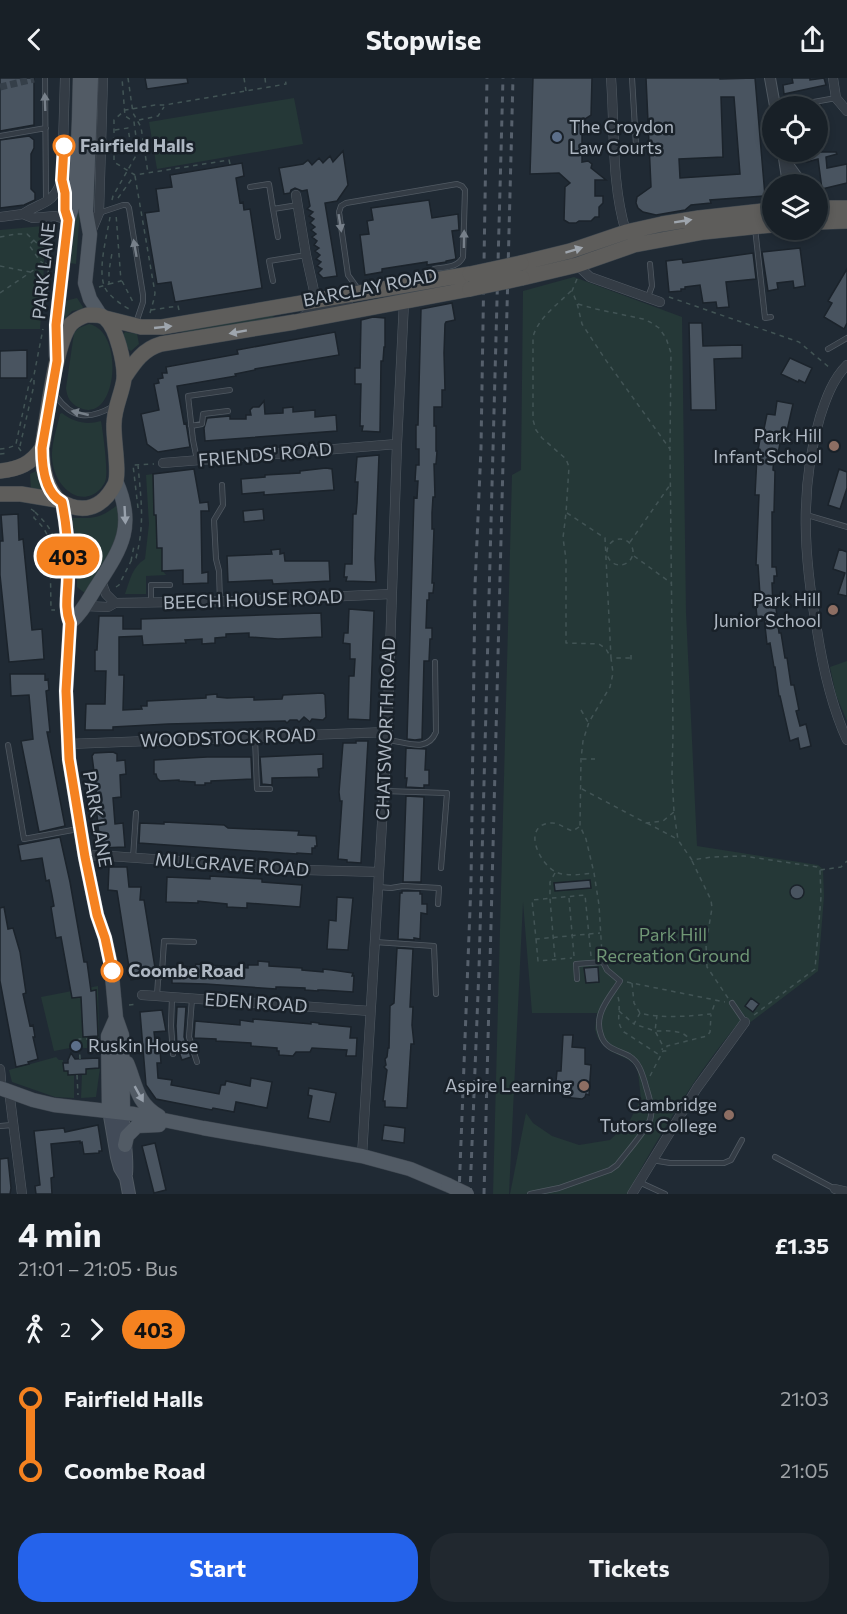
<!DOCTYPE html>
<html lang="en">
<head>
<meta charset="utf-8">
<style>
	:root { --surface:#182027; --page:#21282f; --text:#f1f3f6; --muted:#9fa3a7; --line:#363e44; --accent:#2563eb }
	body { margin:0; font-family:Commissioner,sans-serif; background:var(--page); color:var(--text); height:100vh; display:flex; flex-direction:column; font-size:22px; white-space:nowrap }
	* { box-sizing:border-box; margin:0 }
	p { font-size:20px; color:var(--muted) }
	.icon { flex:none; width:33px; height:33px; fill:none; stroke:currentColor; stroke-width:2; stroke-linecap:round; stroke-linejoin:round }
	.map { position:relative; height:1116px; overflow:hidden }
	.side { display:flex; flex-direction:column; background:var(--surface); flex:1 }
	.side>* { flex:none }
	.badge { padding:0 12px; border-radius:20px; font-size:21px; line-height:39px }
	.buttons { position:absolute; left:762px; top:18px; display:grid; gap:12px }
	.buttons a { display:grid; place-items:center; width:66px; height:66px; border-radius:50%; background:var(--surface); box-shadow:0 3px 9px #0003,0 0 0 2px var(--line); font-size:30px }
	.map>.badge { position:absolute; translate:-50% -50%; box-shadow:0 0 0 3px #fff }
	.legs { display:flex; align-items:center; gap:9px; height:66px; padding:0 18px; font-size:20px }
	.legs p { margin-inline-start:auto }
	.head { display:flex; align-items:center; justify-content:space-between; height:102px; padding:0 18px }
	h1 { font-size:33px; font-weight:700; line-height:45px }
	.primary-button { display:flex; gap:12px; margin-top:auto; padding:12px 18px }
	.primary-button a { flex:1; height:69px; border-radius:24px; background:var(--accent); color:#fff; font-size:24px; font-weight:700; line-height:69px; text-align:center }
	.primary-button a+a { background:var(--page); color:var(--text) }
	ul { padding:0 18px; list-style:none }
	li { display:flex; align-items:center; gap:21px; height:72px; font-size:22px }
	li i { display:grid; place-items:center; width:9px; height:100%; margin:0 8px; background:currentColor }
	li i::after { content:''; width:15px; height:15px; margin:-8px; border:4px solid; border-radius:50%; background:var(--surface) }
	li p { margin-inline-start:auto }
	li:first-child i { background:linear-gradient(#0000 50%,currentColor 0) }
	li:last-child i { background:linear-gradient(currentColor 50%,#0000 0) }
	header { display:flex; justify-content:space-between; align-items:center; height:78px; padding:0 18px; background:var(--surface); font-size:27px; font-weight:700 }
	.map>svg:first-child { display:block }
	.green { fill:#253837 }
	.building { fill:#495460; stroke:#1b232b; stroke-width:1.5; fill-rule:evenodd }
	.lines { fill:none; stroke-linecap:round; stroke-linejoin:round }
	.pedestrian-tunnel { stroke:#353f49; stroke-width:7; stroke-dasharray:7 3.5; stroke-linecap:butt }
	.service-casing { stroke:#515a63; stroke-width:6 }
	.minor-casing { stroke:#515a63; stroke-width:10 }
	.tertiary-casing { stroke:#515a63; stroke-width:12 }
	.secondary-casing { stroke:#515a63; stroke-width:14 }
	.primary-casing { stroke:#3d454e; stroke-width:15 }
	.trunk-casing { stroke:#3e474f; stroke-width:16 }
	.path { stroke:#425455; stroke-width:1.5; stroke-dasharray:4.5 4.5; stroke-linecap:butt }
	.service { stroke:#343c45; stroke-width:4.5 }
	.minor { stroke:#343c45; stroke-width:9 }
	.tertiary { stroke:#343c45; stroke-width:10 }
	.secondary { stroke:#424b58; stroke-width:12 }
	.primary { stroke:#525b65; stroke-width:14 }
	.trunk { stroke:#5e5d5b; stroke-width:15 }
	.rail { stroke:#56606c; stroke-width:3; stroke-dasharray:6 6; stroke-linecap:butt }
	.primary-bridge-casing { stroke:#3d454e; stroke-width:15; stroke-linecap:butt }
	.trunk-bridge-casing { stroke:#3e474f; stroke-width:16; stroke-linecap:butt }
	.primary-bridge { stroke:#525b65; stroke-width:14 }
	.trunk-bridge { stroke:#5e5d5b; stroke-width:15 }
	.oneway { fill:#77808a }
	.oneway2 { fill:#9ea5ad }
	.oneway3 { fill:#97a0ab }
	.line-1-casing { stroke:#fff; stroke-width:14 }
	.line-1 { stroke:#f58220; stroke-width:9 }
	.service-dot { fill:#5c6f8a; stroke:#192129; stroke-width:2 }
	.stop-1-dot { fill:#fff; stroke:#f58220; stroke-width:3 }
	.education-dot { fill:#8d6e63; stroke:#192129; stroke-width:2 }
	.labels { text-anchor:middle; stroke-width:5; stroke-linejoin:round; paint-order:stroke }
	.poi-label { font-size:18px; fill:#aeb7c2; stroke:#192129; text-anchor:end }
	.stop-label { font-size:18px; font-weight:bold; fill:#aeb7c2; stroke:#192129; text-anchor:start }
	.street-label { font-size:18px; fill:#aeb7c2; stroke:#192129 }
	.park-label { font-size:18px; fill:#6f9675; stroke:#192129 }
</style>
</head>
<body>
<header><svg class="icon" aria-label="back" viewBox="0 0 24 24"><path d="M15 5l-7 7 7 7"/></svg>Stopwise<svg class="icon" aria-label="share" viewBox="0 0 24 24"><path d="M12 15V3M7 8l5-5 5 5M5 13v7h14v-7"/></svg></header>
<div class="map">
<svg width="847" height="1116" viewBox="0 0 847 1116">
	<rect width="100%" height="100%" fill="#202a34"/>
	<path class="green" d="M294,20L303,66L157,91L149,44Z
		M81,118L76,186L70,185L74,141Z
		M43,148L45,151L43,215L40,251H0V152Z
		M574,199L682,239L686,535L697,768L818,787L823,791L824,819L818,893L748,946L741,942C697,994 660,1056 627,1116H510L526,1035L533,1045L552,1058L579,1067L610,1062L629,1044L641,1021L638,994L634,986L627,981L610,973L598,960L595,951L597,935H532L523,824L509,1116H493L512,397L521,392L523,213Z
		M77,220L83,229L82,231L72,233L64,242L62,241L65,223Z
		M273,236L274,241L183,255L182,251Z
		M89,246C126,253 117,350 78,329C70,325 67,319 66,310L74,255L79,250Z
		M125,254L137,256L139,266L131,273L128,271L123,257Z
		M62,335C75,345 87,347 101,343C103,355 109,395 105,404C102,410 97,415 92,417C72,425 56,404 53,387C49,371 57,351 60,336Z
		M36,393H38L43,414L31,412L30,396Z
		M153,396L154,437H156L157,470H162V492L166,497L146,498V516H125C130,502 132,489 145,481L149,446L146,397Z
		M116,428H118L120,448L116,465L86,516L77,509V464L71,440C91,440 98,442 116,428Z
		M847,583V643L836,617L830,589Z
		M98,908L99,964H95V971L75,969L54,973L41,919Z
		M56,979L59,982H63L64,993H68L69,997H74V1020L55,1019L12,1004L9,992Z
		M97,990H100L96,1019L81,1020L82,996H86V991Z"/>
	<path class="building" d="M0,0H34V47L0,53Z
		M145,0H187L188,5L147,11Z
		M533,0H592L591,37L582,43V84L588,83L592,86L591,90L606,102H595V118H603V125L599,129V139H595L591,143H579L576,145H569L564,142L565,109L570,105L559,95L530,96Z
		M646,0H720V1L755,0L765,118L710,122L711,125L691,127L685,132L656,137L643,134L638,130L636,125L637,119L651,109ZM721,19H734L740,96L680,100L679,81L723,79Z
		M792,0H810V2L824,0L826,7L784,16L783,7L793,5Z
		M821,27L828,53L818,56V28Z
		M29,58L34,62V70L31,76V111L35,115V122L24,127L0,130V62Z
		M343,73L348,107L337,123L325,125L337,198L323,200L318,195L322,191L317,188L321,184L316,181L320,177L315,173L319,170L314,167L317,163L312,159L316,156L311,152L315,149L310,145L314,141L309,138L313,134L307,131L310,128L307,112L302,113L295,110L291,112L290,115L284,116L279,90L303,86L308,82L312,87L319,80L323,85L330,78L333,84Z
		M805,74H836L837,76L826,79L827,90L847,86V105L822,111L818,81L807,84Z
		M242,85L244,98L236,100L240,125L243,124L244,132L250,131L262,210L175,224L171,204L157,206L145,135L159,133L156,111L172,109L170,97Z
		M429,122L432,140L458,136L459,152L452,153L456,181L446,183V184L427,187V184L382,191V194L365,197L360,157L369,156L367,143L373,142L371,130Z
		M800,170L805,208L794,210L793,203L777,205L778,211L768,213L762,174Z
		M753,175L756,201L726,204L729,229L717,230L716,224L703,225L700,207L685,209V211H681V213L669,214L666,183L682,181L683,185Z
		M847,191V245L844,251L824,239L832,225L828,223Z
		M452,225L455,242L446,244L445,246L444,275L445,312H442V329H434V348H436V373H437L436,386H434L435,419H433L432,435V451H434L432,505H434L433,515H429V522H427L426,550H432V561H430L429,583H424L422,661L415,662L407,661L414,419L417,420L418,403H415L416,387H419V371H416V347H418L421,231Z
		M373,239L385,240V269H384L383,283H381L380,354L362,353L363,348H360L361,306H355V290H360L361,242Z
		M689,245H702L703,268L742,267V280L714,281L716,332H691Z
		M335,254L339,277L255,291V292L235,296L236,298L177,308L184,346L186,345L190,369L158,374L147,366L141,336L159,332L154,306L159,305L158,301L163,300L162,295H167L166,289L238,276L237,272Z
		M27,272V300H0V273Z
		M790,280L812,290L805,305L799,302L798,304L781,296Z
		M264,323L265,336L283,335V330L293,329V334L315,332V339L336,337L337,353L205,363L204,350L207,340L230,338V341H246V337H251L250,332L253,329H259Z
		M777,323L793,326L784,366L780,365L778,376H774L773,392L775,393L774,434H772V489H776L777,498H774V505H772L773,530H776L779,555H781L785,580H787L791,607H794L799,632L796,633L800,648L806,646L811,668L800,671L798,660L790,663L780,618H779L775,589H774L770,565L767,566L764,539L757,540L755,518L760,517L758,487H756L759,417H755L757,378L762,350L764,351L767,336L775,337Z
		M379,377L375,481L376,504L346,503L347,499H344L345,486H352L353,436H356L357,425L358,404H355L357,379Z
		M326,390L332,391L334,412L264,417V414L242,416L241,401L265,399V397L300,395V393Z
		M194,391L200,425L208,424L209,433H201L202,495L208,494V505L183,506V492L162,493V470H157L156,437H154L153,396Z
		M839,391L847,394V410L840,431L828,427Z
		M263,431L264,442L244,444L243,433Z
		M18,436L19,462L23,461L32,552L42,551L44,581L9,584L0,497V463H3L1,437Z
		M280,471V476L284,475L285,483H329L330,503L273,506L272,502L228,504L227,478L272,476L271,472Z
		M839,471L847,474V518L838,516L845,495L833,491Z
		M349,531L374,533L370,642L348,641L349,598H354L355,581H350V566L343,565L344,555H348Z
		M321,535L322,559L278,561L249,559V555L226,556V559L215,560V565L202,566V561L185,562L186,565L143,567L142,558L119,559V597H124L123,632L142,631L141,628H147V623L206,620V617L217,616V619L227,620L254,619V622L282,621L283,617L323,615L325,617L326,639L323,642L312,641L310,644L304,639L299,644L297,642H290L287,645L285,643L168,646L113,649V652H85L86,626H105L106,593H95V572H97L99,538H123V551H141V541Z
		M10,596H45V602L48,601L49,612L46,613L50,654H47L65,748L39,754L21,663L33,661L29,617L11,618Z
		M356,663H368L361,785L347,784V782L338,781L342,723H340L339,714L343,665H356Z
		M406,670L426,671L425,692H429V707H424V710L406,709L407,700H405Z
		M113,674L117,676V683L125,682L126,696L120,697L121,719L113,720L115,746L123,745L125,769L100,770L96,726H98L95,705L92,703L95,701L92,678L94,675Z
		M323,676V690L318,691L319,699L272,700V707L262,706L260,679Z
		M207,679H251L252,701L211,703V705H205V707H195V704L179,703V702L160,703L157,700L156,696H154V682Z
		M406,718L424,719L421,804H403Z
		M164,744L224,747L228,750L299,753L298,757L316,758L317,768H315V770H312V776L297,775V776L139,765L140,745L164,746Z
		M60,759L70,804L84,884H87L91,913L96,912L98,958L83,959L81,919L72,920L61,859L56,860L51,829L54,828L52,817L49,802L46,803L42,780L21,783L18,767Z
		M109,789H127L129,809H141L140,822H144L156,896L155,898L131,902L117,813L108,812Z
		M210,798L262,801V804L302,807L300,829L247,825V830L227,829V826L198,823V825L166,824L167,799L210,801Z
		M590,802L591,810L555,813L554,805Z
		M790 814a7 7 0 1 1 14 0a7 7 0 1 1-14 0Z
		M402,813H420V816H422V826H427V836L421,835L420,861L414,860V862L398,861L400,815H402Z
		M337,819L353,820L348,872L327,871L329,842L336,843Z
		M4,829L8,851L13,850L20,874L26,915L23,916L30,948L33,947L35,959H33L38,981L28,984L29,986L16,989L0,903V830Z
		M397,870L413,871L410,929H413L412,947L414,966H411L407,1030L385,1029V1023H383L387,992L384,989L386,987L385,981L387,979L388,970H389L390,928L394,925Z
		M258,883L269,884V888L302,890V892L323,894V891L332,892L353,895L352,898H354L353,914L322,912H318V913L305,912V910L280,909H276V911L206,906L172,905V891H178V888L195,889L196,886L248,890V887H258Z
		M598,889L599,904L586,905L584,890Z
		M751,920L759,926L753,934L745,928Z
		M177,929H186L184,959L191,979L182,982L177,969L176,948Z
		M162,932L166,953L154,954L156,972H160L161,985H157L158,1000L172,1002L171,1007L219,1016L221,1007H225L226,1003L250,1008L251,1000L272,1004L267,1030L236,1024L234,1034L213,1030L212,1032L156,1021L146,1007L140,934Z
		M253,941L311,946V944L319,945V946L351,949L350,960H357L356,978H346L347,972L312,970L310,974H296L293,978L279,977V973H277V970L251,968V965L216,963V961L194,960V958L195,943L240,947V942L253,944Z
		M563,957H573L572,969L585,970V986L591,987L589,1017L586,1016L585,1019L582,1021L563,1019L564,1006H559V1003H556L557,993H561Z
		M71,975L75,981L99,980V990L86,991V996L68,997V993H64L63,985H68V982Z
		M309,1010L336,1015L330,1044L308,1040L312,1018L308,1017Z
		M98,1047L102,1073H99V1075L84,1076L82,1064L80,1065V1063L51,1066L54,1099L51,1100L52,1116H36L35,1108L40,1107L34,1053L64,1050L65,1054Z
		M384,1047L405,1050L404,1065L382,1062Z
		M155,1065L166,1112L154,1115L142,1068Z
		M8,1080L11,1110L10,1116H0V1081Z"/>
	<g class="lines">
		<path class="pedestrian-tunnel" d="M0,9L34,1"/>
		<g class="service-casing">
			<path id="service" d="M45,0L46,122
				M797,27L836,20
				M0,58L46,50
				M615,74L636,67L632,0
				M250,109L269,106L273,131
				M99,135L123,127H127L129,130L143,217V224L136,245
				M755,150L765,240L771,239
				M278,159L273,131L298,127
				M273,203L269,183L306,177
				M358,211L348,197L339,134L341,128L346,125L457,106L462,108L465,112L463,179C458,190 444,189 434,191L430,196V200
				M648,219L652,208L650,186
				M828,271L847,260
				M56,318C72,341 89,342 112,329
				M191,348L202,346L203,336L228,333
				M197,382L193,362L188,318L230,312
				M807,437L847,449
				M220,524L219,493L216,481L214,442L223,427L222,407
				M151,525V507H170
				M255,660L257,711H270
				M387,662C405,663 427,676 436,654L435,584
				M8,667L24,761L78,751
				M384,713L447,715L441,790
				M133,780L136,735
				M378,809L391,810L403,808L439,810L438,826
				M375,864L434,868L436,916
				M157,918L158,902L162,894L164,863L194,864
				M172,919L171,948L173,976
				M192,921L189,959L197,984
				M732,925L745,944
				M0,1048L12,1047
				M775,1079L835,1111
				M652,1082L670,1085H724L731,1082L742,1062
				M639,1104L665,1116
				M530,1116L559,1110L610,1092L617,1087C626,1075 645,1054 650,1042C654,1030 648,1017 645,1005C642,995 639,984 629,978C618,972 605,971 601,957C593,936 610,919 620,903L607,892L603,884L576,886L577,901"/>
		</g>
		<g class="minor-casing">
			<path id="minor" d="M65,0L62,102C65,115 64,127 68,140
				M611,0C615,51 611,105 626,154
				M833,0L836,20L847,33
				M296,117L306,177L316,222L315,230L304,238
				M23,136C42,123 52,128 62,102
				M0,139L23,136L33,140L55,138L68,142
				M91,154L99,135L103,0
				M577,187L590,199L660,224
				M316,222L318,226L323,229L349,228
				M847,287C833,301 826,320 820,339C799,410 804,481 817,552C823,591 831,627 847,662
				M163,385L397,366
				M101,503L106,516L115,525
				M84,528L108,529L115,525L240,523L391,516
				M68,666L388,654
				M85,779L96,777L305,792L379,794
				M142,917L370,933
				M0,991L1,1001L0,1005
				M12,1014L10,1020L22,1116
				M362,1078L387,662L397,366L404,224
				M835,1111L847,1114
				M632,1116L697,1010L745,944"/>
		</g>
		<g class="tertiary-casing">
			<path id="tertiary" d="M770,0L775,28
				M783,74L788,106
				M786,84L802,106"/>
		</g>
		<g class="secondary-casing">
			<path id="secondary" d="M109,1032L117,1079L120,1090L126,1100L129,1116
				M123,1034C122,1055 128,1075 126,1096"/>
		</g>
		<g class="primary-casing">
			<path id="primary" d="M91,0L86,134L90,156L85,205L90,221L101,238
				M56,278V247L68,142L76,117L79,41L80,0
				M62,424C67,449 69,474 68,499C68,515 64,530 70,545L66,613L69,681L85,779L97,837L105,860L111,887L116,940L122,957L123,1034
				M70,545C81,536 87,524 95,511C120,472 137,450 116,403
				M127,985C136,1006 136,1025 159,1038
				M0,1010L33,1022L54,1027L134,1036L203,1050L362,1078L410,1091L448,1107
				M109,1032L108,958L116,940
				M125,1067L127,1058L137,1048L159,1047"/>
		</g>
		<g class="trunk-casing">
			<path id="trunk" d="M818,130H847
				M818,144L847,143
				M521,185L570,173L626,154L662,146L699,140L772,132
				M522,200L577,187L634,167L704,154L772,147
				M87,237C93,237 100,236 105,240C117,250 125,286 124,301C122,316 114,330 114,346C113,360 120,395 115,406C106,424 91,435 70,428C65,426 58,423 55,418C45,405 42,386 42,370C47,343 55,265 71,246C75,242 81,239 87,237Z
				M105,240L141,249H162L470,196
				M124,300C134,285 143,271 161,266L295,244L470,211
				M0,393C19,391 31,386 42,370
				M0,416H21L57,422"/>
		</g>
		<path class="path" d="M128,0L133,35L141,49L148,95
			M244,0L246,13
			M265,0L266,9
			M139,42L158,38L164,29
			M115,52L128,50L131,69L120,71
			M230,86L229,82L135,97L114,84V42L125,32L155,27H165L286,6L285,0
			M135,98L155,215L154,221L150,235
			M118,120L134,98
			M112,122L113,118L138,74L134,44L125,38L122,0
			M110,139C107,158 97,192 105,210C109,218 123,228 131,232
			M0,159L16,156H27L40,168L45,169
			M34,162L29,167L40,183L43,185
			M0,188L30,194
			M577,201L572,213L577,225L582,246L605,281L670,371L673,655L672,696L674,734L678,762L692,782L712,779L744,778L817,789L820,792L841,789L847,783
			M122,203L134,226
			M109,206L121,203L116,136
			M99,209L109,206V193L112,175
			M47,213L51,149
			M571,213C557,227 538,240 533,259V342L536,352L542,360L566,381L569,389L566,435L563,460L566,481V565L599,566L606,571L611,580L613,595L610,609L589,644L583,663L581,681L580,748L586,761L594,795L599,827L602,876
			M0,215L44,185L47,186
			M669,219L799,264L830,290
			M578,226L596,231L643,241L650,244L659,250L666,260L671,275L670,370
			M151,232L178,228L179,232
			M20,368L34,307V298
			M0,371L8,370L16,367
			M21,373L16,366L17,361L29,306L34,297L43,251
			M0,376L9,375
			M138,430L133,387L154,386
			M31,431L34,433V440C43,448 48,455 50,467L51,532H55
			M35,434C44,443 52,451 55,464
			M567,435L605,460L611,580H631
			M607 474a13 13 0 1 1 26 0a13 13 0 1 1-26 0Z
			M630,464L670,407
			M55,469V491
			M634,478L671,505
			M131,483L134,468
			M116,509L119,507L131,483L136,480C145,445 141,422 138,387
			M631,577V585
			M581,632L588,644
			M582,681H595
			M582,711L646,745L663,743L674,734
			M647,745L677,761
			M579,749L573,753C565,751 558,744 551,745C521,747 539,786 556,794C567,799 582,796 593,795
			M692,783L711,822L712,830L706,866L707,889L728,920
			M555,795L550,804V821L555,881
			M569,820L574,878
			M536,861L538,883L572,880
			M591,878L585,817L532,822L536,861L600,855
			M627,904L725,924
			M632,905L634,925L640,935C660,941 690,938 711,936L716,922
			M618,919C622,931 614,943 624,954L661,978
			M129,927L138,926
			M619,933L634,946
			M640,935L634,946L655,953L663,968L662,972
			M657,937L655,953C668,953 683,951 690,962
			M754,937L815,891L821,819L820,792
			M80,981L79,961H94
			M77,997L78,1017
			M650,998L663,973H667V968L707,958L710,954L711,937"/>
		<use href="#service" class="service"/>
		<use href="#minor" class="minor"/>
		<use href="#tertiary" class="tertiary"/>
		<use href="#secondary" class="secondary"/>
		<use href="#primary" class="primary"/>
		<use href="#trunk" class="trunk"/>
		<path class="rail" d="M459,1116L471,805L475,508L481,370L487,0
			M470,1116L479,891L503,0
			M484,1116L513,0"/>
		<g class="primary-bridge-casing">
			<path id="primary-bridge" d="M448,1107L467,1116"/>
		</g>
		<g class="trunk-bridge-casing">
			<path id="trunk-bridge" d="M470,196L521,185
				M470,211L522,200"/>
		</g>
		<use href="#primary-bridge" class="primary-bridge"/>
		<use href="#trunk-bridge" class="trunk-bridge"/>
	</g>
	<defs><path id="oneway-solid" d="M-6-.8H1V-3.2L6.5 0L1 3.2V.8H-6Z" transform="scale(1.5)"/></defs>
	<g class="oneway">
		<use href="#oneway-solid" transform="translate(45 24) rotate(-92)"/>
		<use href="#oneway-solid" transform="translate(340 145) rotate(81)"/>
		<use href="#oneway-solid" transform="translate(464 161) rotate(-89)"/>
		<use href="#oneway-solid" transform="translate(135 170) rotate(-100)"/>
		<use href="#oneway-solid" transform="translate(80 335) rotate(-167)"/>
	</g>
	<g class="oneway2">
		<use href="#oneway-solid" transform="translate(683 143) rotate(-9)"/>
		<use href="#oneway-solid" transform="translate(574 172) rotate(-17)"/>
		<use href="#oneway-solid" transform="translate(163 249) rotate(-6)"/>
		<use href="#oneway-solid" transform="translate(238 254) rotate(170)"/>
	</g>
	<g class="oneway3">
		<use href="#oneway-solid" transform="translate(125 437) rotate(87)"/>
		<use href="#oneway-solid" transform="translate(139 1016) rotate(61)"/>
	</g>
	<g class="lines">
		<g class="line-1-casing">
			<path id="line-1" d="M64,68L62,102L65,115V132L68,142L56,247L57,283L42,370C42,388 45,415 62,424C67,449 69,474 68,499C68,515 64,530 70,545L66,613L69,681L85,779L97,837L105,860L112,893"/>
		</g>
		<use href="#line-1" class="line-1"/>
	</g>
	<g class="service-dot">
		<circle cx="557" cy="59" r="6"/>
		<circle cx="76" cy="968" r="6"/>
	</g>
	<g class="stop-1-dot">
		<circle cx="64" cy="68" r="10"/>
		<circle cx="112" cy="893" r="10"/>
	</g>
	<g class="education-dot">
		<circle cx="834" cy="368" r="6"/>
		<circle cx="833" cy="532" r="6"/>
		<circle cx="584" cy="1008" r="6"/>
		<circle cx="729" cy="1037" r="6"/>
	</g>
	<g class="labels">
		<g class="poi-label">
			<text x="569" y="55" text-anchor="start">The Croydon<tspan x="569" dy="21">Law Courts</tspan></text>
			<text x="822" y="364">Park Hill<tspan x="822" dy="21">Infant School</tspan></text>
			<text x="821" y="528">Park Hill<tspan x="821" dy="21">Junior School</tspan></text>
			<text x="88" y="974" text-anchor="start">Ruskin House</text>
			<text x="572" y="1014">Aspire Learning</text>
			<text x="717" y="1033">Cambridge<tspan x="717" dy="21">Tutors College</tspan></text>
		</g>
		<g class="stop-label">
			<text x="80" y="74">Fairfield Halls</text>
			<text x="128" y="899">Coombe Road</text>
		</g>
		<g class="street-label">
			<text transform="translate(44 193) rotate(-84)" y="6">PARK LANE</text>
			<text transform="translate(370 210) rotate(-11)" y="6">BARCLAY ROAD</text>
			<text transform="translate(265 377) rotate(-5)" y="6">FRIENDS' ROAD</text>
			<text transform="translate(253 522) rotate(-2)" y="6">BEECH HOUSE ROAD</text>
			<text transform="translate(386 651) rotate(-88)" y="6">CHATSWORTH ROAD</text>
			<text transform="translate(228 660) rotate(-2)" y="6">WOODSTOCK ROAD</text>
			<text transform="translate(97 741) rotate(80)" y="6">PARK LANE</text>
			<text transform="translate(232 787) rotate(4)" y="6">MULGRAVE ROAD</text>
			<text transform="translate(256 925) rotate(4)" y="6">EDEN ROAD</text>
		</g>
		<g class="park-label">
			<text x="673" y="863">Park Hill<tspan x="673" dy="21">Recreation Ground</tspan></text>
		</g>
	</g>
</svg>
<div class="buttons">
<a><svg class="icon" aria-label="locate" viewBox="0 0 24 24"><circle cx="12" cy="12" r="6"/><path d="M12 2v4M12 18v4M2 12h4M18 12h4"/></svg></a>
<a><svg class="icon" aria-label="layers" viewBox="0 0 24 24"><path d="M12 4l9 5-9 5-9-5zM3 14l9 5 9-5"/></svg></a>
</div>
<b class="badge" style="left:68px;top:478px;background:#f58220;color:#111">403</b>
</div>
<section class="side">
<div class="head"><div><h1>4 min</h1><p>21:01 – 21:05 · Bus</p></div><b>£1.35</b></div>
<div class="legs"><svg class="icon" aria-label="walk" viewBox="0 0 24 24"><circle cx="13" cy="4" r="2"/><path d="M13 8l-2 6 4 7M11 14l-3 7M7 12l3-4h3l4 4"/></svg>2<svg class="icon" aria-label="forward" viewBox="0 0 24 24"><path d="M9 5l7 7-7 7"/></svg><b class="badge" style="background:#f58220;color:#111">403</b></div>
<ul>
<li><i style="color:#f58220"></i><b>Fairfield Halls</b><p>21:03</p></li>
<li><i style="color:#f58220"></i><b>Coombe Road</b><p>21:05</p></li>
</ul>
<div class="primary-button"><a>Start</a><a>Tickets</a></div>
</section>
</body>
</html>
